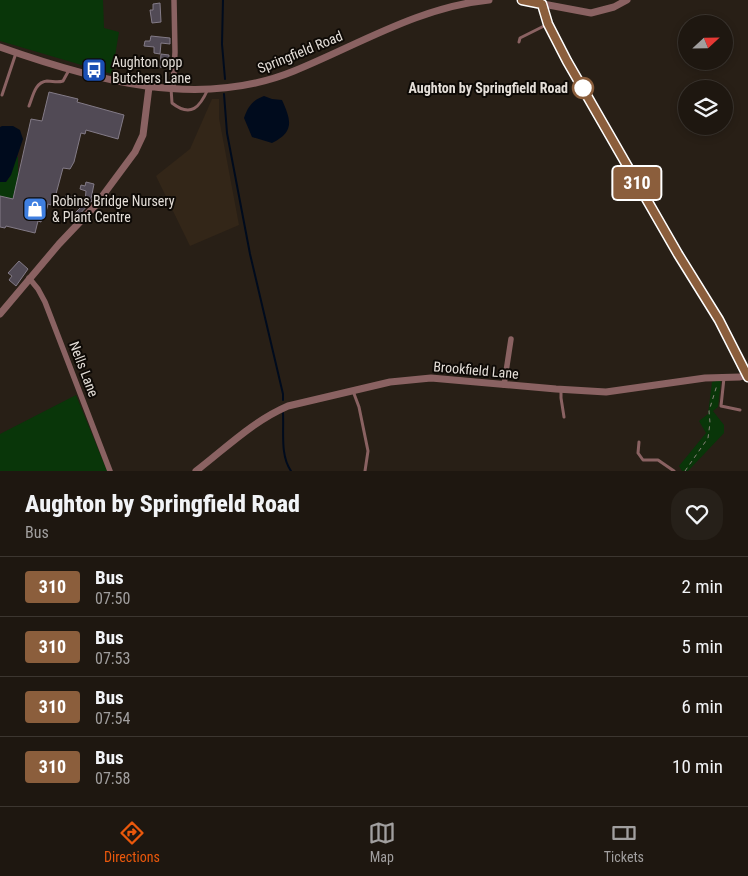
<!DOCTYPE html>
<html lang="en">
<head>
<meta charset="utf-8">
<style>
	:root { --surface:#1e1710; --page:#262019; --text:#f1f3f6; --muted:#a19f9f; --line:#3c3630; --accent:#ea580c }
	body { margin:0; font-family:"Roboto Condensed",sans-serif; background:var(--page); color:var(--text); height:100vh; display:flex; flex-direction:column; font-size:19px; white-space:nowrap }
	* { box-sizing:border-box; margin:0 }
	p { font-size:16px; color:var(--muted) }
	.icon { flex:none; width:28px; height:28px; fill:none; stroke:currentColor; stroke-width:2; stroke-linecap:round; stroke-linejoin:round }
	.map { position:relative; height:471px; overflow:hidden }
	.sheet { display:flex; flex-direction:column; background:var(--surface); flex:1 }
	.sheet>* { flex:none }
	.badge { padding:0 10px; border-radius:4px; font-size:18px; line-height:32px }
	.needle { width:32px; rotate:68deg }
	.fabs { position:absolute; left:678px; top:15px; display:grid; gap:10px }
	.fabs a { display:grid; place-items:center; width:55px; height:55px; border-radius:50%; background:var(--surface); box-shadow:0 2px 8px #0003,0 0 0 1px var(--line); font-size:25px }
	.map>.badge { position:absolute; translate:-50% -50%; box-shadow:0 0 0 2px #fff }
	.round { display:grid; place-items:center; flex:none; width:52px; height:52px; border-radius:20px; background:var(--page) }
	.headline { display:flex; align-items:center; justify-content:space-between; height:85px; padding:0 25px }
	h1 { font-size:24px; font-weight:800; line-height:38px }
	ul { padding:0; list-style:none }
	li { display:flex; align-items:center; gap:15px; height:60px; padding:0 25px; border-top:1px solid var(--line) }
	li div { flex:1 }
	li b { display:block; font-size:19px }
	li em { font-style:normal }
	li .badge { min-width:55px; font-weight:700; text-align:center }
	.menu { display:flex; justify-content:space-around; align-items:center; height:70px; border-top:1px solid var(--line); background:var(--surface); font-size:14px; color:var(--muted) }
	.menu a { display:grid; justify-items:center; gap:2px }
	.menu .selected { color:var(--accent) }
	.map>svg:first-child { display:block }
	.built { fill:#332618 }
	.green { fill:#093609 }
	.water { fill:#000b1d }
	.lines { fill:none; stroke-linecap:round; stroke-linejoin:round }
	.stream { stroke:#000b1d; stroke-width:2 }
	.building { fill:#514a55; stroke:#837b87 }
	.path { stroke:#8a837b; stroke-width:1; stroke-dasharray:4 4; stroke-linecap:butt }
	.service { stroke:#8a6262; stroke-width:3 }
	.minor { stroke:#8a6262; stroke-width:5.5 }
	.tertiary { stroke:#8a6262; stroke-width:7 }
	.line-casing { stroke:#fff; stroke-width:11 }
	.line { stroke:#8b5e3c; stroke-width:8 }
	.stop-dot { fill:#fff; stroke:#8b5e3c; stroke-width:2.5 }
	.labels { text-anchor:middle; stroke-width:4; stroke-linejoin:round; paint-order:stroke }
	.street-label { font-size:14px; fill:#e4ded8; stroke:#0e0a06 }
	.poi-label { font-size:14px; fill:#e4ded8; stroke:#0e0a06; text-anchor:start }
	.stop-label { font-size:14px; font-weight:bold; fill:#e4ded8; stroke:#0e0a06; text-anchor:end }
</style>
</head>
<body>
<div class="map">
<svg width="748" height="471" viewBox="0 0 748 471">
	<rect width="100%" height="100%" fill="#281f16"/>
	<path class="built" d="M212,99H219V118L239,225L190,246L156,176L190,149Z"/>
	<path class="green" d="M0,0H103L104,28L119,32L112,74L0,41Z
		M16,157H18V177L13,199L0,196V182H6L11,175Z
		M721,380L718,407L713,411L724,425V433L688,471H682L679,466L706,433L699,421L708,414L712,382Z
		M76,395L107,471H0V434Z"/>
	<path class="water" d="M264,96L272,99L282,100C291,120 295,132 272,143L252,137L244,118C248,106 253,100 264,96Z
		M2,126H13L20,130L23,139L11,175L6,182H0V127Z"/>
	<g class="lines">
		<path class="stream" d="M223,0L222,44L225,79
			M224,94L227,133L250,254L283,394V400
			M283,413C284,432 280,455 291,471"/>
	</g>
	<path class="building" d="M160,3L161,22L152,23L150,10H153V4Z
		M151,36L170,38V44L161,43L160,54L154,53V47L144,46L145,41H150Z
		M161,54L169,55L168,68L160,67Z
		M49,92L78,99L77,102L124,115L118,139L86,130L85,134L81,133L74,162L70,169L63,168L56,194H54L51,205L48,204L46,212H43L41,222L38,221L35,233L6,226L5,228L0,227V196L13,199L31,119L42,121Z
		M86,182L94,184L91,199L92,201L75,219L72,216L81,207L64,202L66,195L85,201L86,191L80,189L81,185L85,186Z
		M19,261L28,269L16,286L9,280L12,276L8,273Z"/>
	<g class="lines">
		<path class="path" d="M685,471L708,438L710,423L709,411L717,385"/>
		<path class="service" d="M519,42L520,38L548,24
			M171,88L172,103C191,118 200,107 208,89
			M2,95L16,53
			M29,106C33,96 35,82 47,81C53,81 57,83 63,81L69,70
			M724,378L721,406L740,410
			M561,390V398L564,417
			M353,391L359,407L368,451L365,471
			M639,442L638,453L643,460H658L674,471"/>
		<path class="minor" d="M173,88L175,52L174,0
			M29,278L38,289L45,302L110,471
			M504,385L511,339"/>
		<path class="tertiary" d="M522,0L591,13L614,7L627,0
			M542,0L548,24L567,61L678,254L719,320L748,377
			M0,47C93,80 199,110 294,71C358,45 419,7 489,0
			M0,314L59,244L95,206L135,152L143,135L149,87
			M196,471C226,448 253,421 288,406L390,382L431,378L556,389L606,392L705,378L740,377L747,375"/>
	</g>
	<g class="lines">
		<g class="line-casing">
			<path id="line" d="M522,0L542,4L548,24L567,61L678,254L719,320L748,377"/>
		</g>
		<use href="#line" class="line"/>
	</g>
	<defs>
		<g id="bus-square" transform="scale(1.25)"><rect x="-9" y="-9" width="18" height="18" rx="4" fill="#1a4fb4" stroke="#0e0a06"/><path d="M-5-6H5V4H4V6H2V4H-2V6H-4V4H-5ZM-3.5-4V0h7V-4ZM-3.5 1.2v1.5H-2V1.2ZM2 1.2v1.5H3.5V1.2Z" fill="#fff"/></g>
		<g id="shop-square" transform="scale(1.25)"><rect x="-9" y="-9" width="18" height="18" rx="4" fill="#3f7fe0" stroke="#0e0a06"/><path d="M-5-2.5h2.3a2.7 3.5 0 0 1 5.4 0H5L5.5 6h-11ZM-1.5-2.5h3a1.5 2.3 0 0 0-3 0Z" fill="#fff"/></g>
	</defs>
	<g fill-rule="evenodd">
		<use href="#bus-square" x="94" y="70"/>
		<use href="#shop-square" x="35" y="209"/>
	</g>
	<circle class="stop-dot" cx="583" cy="88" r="10"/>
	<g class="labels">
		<g class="street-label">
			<text transform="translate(300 52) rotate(-22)" y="5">Springfield Road</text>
			<text transform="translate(84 369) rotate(69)" y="5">Nells Lane</text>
			<text transform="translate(476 370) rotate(5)" y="5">Brookfield Lane</text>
		</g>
		<g class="poi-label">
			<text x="112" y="67">Aughton opp<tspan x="112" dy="16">Butchers Lane</tspan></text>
			<text x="52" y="206">Robins Bridge Nursery<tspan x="52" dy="16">&amp; Plant Centre</tspan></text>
		</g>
		<g class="stop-label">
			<text x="568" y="93">Aughton by Springfield Road</text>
		</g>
	</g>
</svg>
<div class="fabs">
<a><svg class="needle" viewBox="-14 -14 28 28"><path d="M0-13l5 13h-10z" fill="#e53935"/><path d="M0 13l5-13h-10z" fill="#a19f9f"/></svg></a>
<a><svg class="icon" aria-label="layers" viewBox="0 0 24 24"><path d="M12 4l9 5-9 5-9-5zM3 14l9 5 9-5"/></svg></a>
</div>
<b class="badge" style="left:637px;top:183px;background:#8b5e3c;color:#fff">310</b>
</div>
<section class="sheet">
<div class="headline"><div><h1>Aughton by Springfield Road</h1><p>Bus</p></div><a class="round"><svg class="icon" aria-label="heart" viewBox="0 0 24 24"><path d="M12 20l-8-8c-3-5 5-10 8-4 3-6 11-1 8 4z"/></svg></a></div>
<ul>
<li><span class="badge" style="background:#8b5e3c;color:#fff">310</span><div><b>Bus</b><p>07:50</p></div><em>2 min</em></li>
<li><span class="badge" style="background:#8b5e3c;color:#fff">310</span><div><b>Bus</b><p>07:53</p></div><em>5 min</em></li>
<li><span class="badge" style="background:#8b5e3c;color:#fff">310</span><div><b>Bus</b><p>07:54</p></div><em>6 min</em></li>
<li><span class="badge" style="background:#8b5e3c;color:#fff">310</span><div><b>Bus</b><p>07:58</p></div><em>10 min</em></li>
</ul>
</section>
<nav class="menu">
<a class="selected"><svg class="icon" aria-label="directions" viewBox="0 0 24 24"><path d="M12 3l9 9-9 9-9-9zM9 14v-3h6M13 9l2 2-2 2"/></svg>Directions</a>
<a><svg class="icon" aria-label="map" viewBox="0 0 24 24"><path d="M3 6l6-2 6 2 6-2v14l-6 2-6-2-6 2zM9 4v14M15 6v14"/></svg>Map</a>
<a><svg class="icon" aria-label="tickets" viewBox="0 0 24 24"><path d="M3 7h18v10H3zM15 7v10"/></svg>Tickets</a>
</nav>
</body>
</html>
